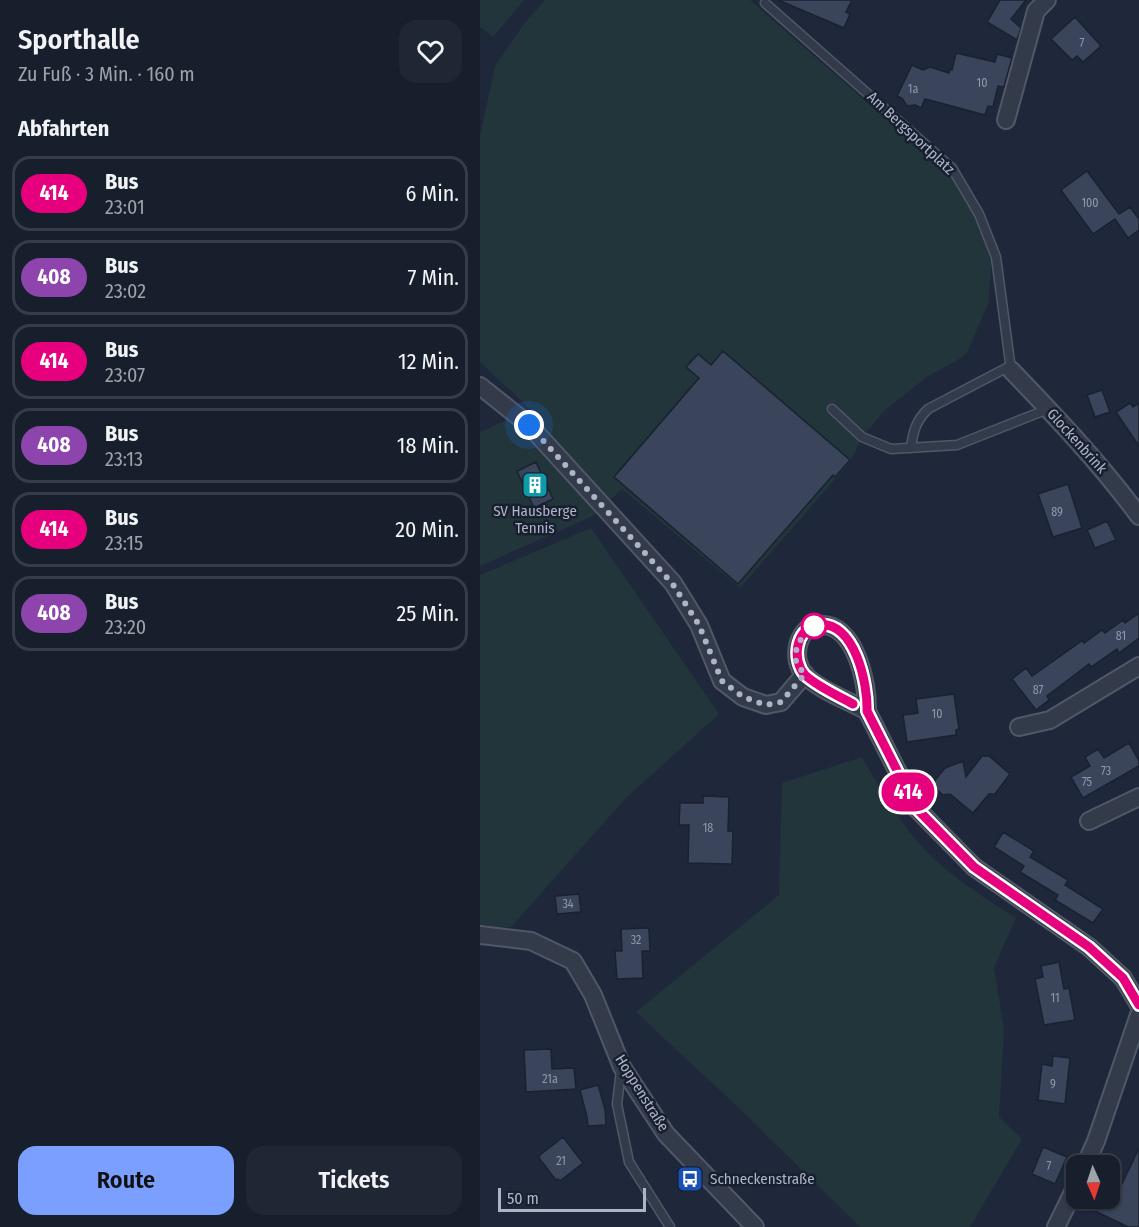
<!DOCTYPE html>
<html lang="de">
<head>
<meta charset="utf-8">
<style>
	:root { --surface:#171e2c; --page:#202734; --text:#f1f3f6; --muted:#9ea2a9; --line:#363c48; --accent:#7a9fff }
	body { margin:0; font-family:"Fira Sans Condensed",sans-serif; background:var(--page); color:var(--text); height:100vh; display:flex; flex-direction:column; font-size:22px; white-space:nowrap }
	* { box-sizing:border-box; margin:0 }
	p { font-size:20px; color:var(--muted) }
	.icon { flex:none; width:33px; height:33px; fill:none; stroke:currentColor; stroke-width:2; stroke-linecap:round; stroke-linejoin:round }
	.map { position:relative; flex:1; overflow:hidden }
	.sheet { display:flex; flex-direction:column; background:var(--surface); width:480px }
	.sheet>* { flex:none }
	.badge { padding:0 12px; border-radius:20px; font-size:21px; line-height:39px }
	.needle { width:39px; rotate:177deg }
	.fabs { position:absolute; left:586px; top:1155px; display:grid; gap:12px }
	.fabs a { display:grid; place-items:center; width:54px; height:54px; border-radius:12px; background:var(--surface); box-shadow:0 2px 4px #0004,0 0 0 2px var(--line); font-size:30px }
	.scale { position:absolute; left:18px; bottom:15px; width:148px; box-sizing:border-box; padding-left:6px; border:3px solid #adb4c7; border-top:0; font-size:16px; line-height:21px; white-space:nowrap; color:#adb4c7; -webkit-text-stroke:4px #181f2f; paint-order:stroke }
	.you { position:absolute; width:30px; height:30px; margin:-15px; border:4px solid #fff; border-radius:50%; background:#1a73e8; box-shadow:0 0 0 9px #1a73e833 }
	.map>.badge { position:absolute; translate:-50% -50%; box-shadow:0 0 0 3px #fff }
	h2 { padding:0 18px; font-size:22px; line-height:54px }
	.round { display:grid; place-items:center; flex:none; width:63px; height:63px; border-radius:18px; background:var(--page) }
	.head { display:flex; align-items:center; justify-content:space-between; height:102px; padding:0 18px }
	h1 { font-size:28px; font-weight:600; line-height:45px }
	.primary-button { display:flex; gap:12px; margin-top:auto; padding:12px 18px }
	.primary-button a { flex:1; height:69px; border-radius:18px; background:var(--accent); color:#111; font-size:24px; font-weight:600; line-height:69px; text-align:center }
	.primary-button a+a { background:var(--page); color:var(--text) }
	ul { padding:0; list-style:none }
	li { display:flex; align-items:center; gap:18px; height:75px; margin:0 12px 9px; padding:0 6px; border:3px solid var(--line); border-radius:18px }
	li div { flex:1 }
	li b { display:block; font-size:22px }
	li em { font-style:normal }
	li .badge { min-width:66px; font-weight:700; text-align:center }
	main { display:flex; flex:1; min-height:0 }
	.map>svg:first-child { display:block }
	.green { fill:#21353b }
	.building { fill:#3a445a; stroke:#1a2131; stroke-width:1.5 }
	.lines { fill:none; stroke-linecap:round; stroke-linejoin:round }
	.service-casing { stroke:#505768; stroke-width:11 }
	.minor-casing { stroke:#505768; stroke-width:20 }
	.service { stroke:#333a4a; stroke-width:8 }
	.minor { stroke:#333a4a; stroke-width:16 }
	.line-casing { stroke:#fff; stroke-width:14 }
	.line { stroke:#e6007e; stroke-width:9 }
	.walk { stroke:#adb4c7; stroke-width:6; stroke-dasharray:0 10.8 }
	.stop-dot { fill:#fff; stroke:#e6007e; stroke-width:3 }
	.labels { text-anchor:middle; stroke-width:5; stroke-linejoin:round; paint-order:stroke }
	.number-label { font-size:12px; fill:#9098ac }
	.street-label { font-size:15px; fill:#adb4c7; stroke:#181f2f }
	.poi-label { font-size:15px; fill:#adb4c7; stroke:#181f2f }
</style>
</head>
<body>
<main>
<section class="sheet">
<div class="head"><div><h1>Sporthalle</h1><p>Zu Fuß · 3 Min. · 160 m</p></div><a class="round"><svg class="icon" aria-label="heart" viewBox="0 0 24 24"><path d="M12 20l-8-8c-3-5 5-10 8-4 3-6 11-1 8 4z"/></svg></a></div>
<h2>Abfahrten</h2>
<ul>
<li><span class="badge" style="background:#e6007e;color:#fff">414</span><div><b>Bus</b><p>23:01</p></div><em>6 Min.</em></li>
<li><span class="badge" style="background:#8e44ad;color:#fff">408</span><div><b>Bus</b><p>23:02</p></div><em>7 Min.</em></li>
<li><span class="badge" style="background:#e6007e;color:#fff">414</span><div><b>Bus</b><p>23:07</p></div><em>12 Min.</em></li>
<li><span class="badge" style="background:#8e44ad;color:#fff">408</span><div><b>Bus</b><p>23:13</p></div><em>18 Min.</em></li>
<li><span class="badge" style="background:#e6007e;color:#fff">414</span><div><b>Bus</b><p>23:15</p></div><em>20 Min.</em></li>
<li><span class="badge" style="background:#8e44ad;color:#fff">408</span><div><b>Bus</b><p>23:20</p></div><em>25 Min.</em></li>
</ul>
<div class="primary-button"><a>Route</a><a>Tickets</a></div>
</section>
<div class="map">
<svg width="659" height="1227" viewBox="0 0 659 1227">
	<rect width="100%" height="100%" fill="#1f283a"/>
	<path class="green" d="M0,0H44L13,37L0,27Z
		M65,0H270L468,173L481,188L497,214L512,258L508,304L487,353L475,362L448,376L405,410L382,437L370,462L260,588L142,489L113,516L0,566V432L50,409L0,362V136L15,66L44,24Z
		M111,528L239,714L146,798L31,927L0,930V575Z
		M382,757C401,790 420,824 447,852C473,878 505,898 536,918L514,967L524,1030L519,1117L542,1139L490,1227H380L261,1110L156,1012L299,895L302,783Z"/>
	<path class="building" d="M298,0H372L366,12L370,14L364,28Z
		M520,0H546L531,19L541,28L537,40L507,22Z
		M595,17L621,46L603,62L597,56L592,60L571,39Z
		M476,53L515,62L517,54L532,58L524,87L518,86L513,107L508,106L505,115L445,99L441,108L435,105L427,106L422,98L417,96L432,65L443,70L450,67L469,73L470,69L472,70Z
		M607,171L639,214L650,207L659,219V230L648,238L635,219L613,234L581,190Z
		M243,351L370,460L355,477L353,475L258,584L134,477L219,378L206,367L218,354L231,365Z
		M622,390L630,412L615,417L607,395Z
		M650,403L653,407L659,403V446L636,412Z
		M56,462L73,499L54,508L37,471Z
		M588,484L602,528L573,537L558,494Z
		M627,521L636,540L615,548L607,530Z
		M659,613V638L639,653L637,649L611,667L609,664L567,696L569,700L556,710L532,679L546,668L552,676L603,640L604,643L622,630L625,633L643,620L645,623Z
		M474,694L479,729L476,730V735L427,742L423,715L438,713L436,699Z
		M649,743L659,761V766L603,798L591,777L610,766L605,757L618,749L624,758Z
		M502,756H509L530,774L515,794H509L493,813L470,794L463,795L451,785L465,768L483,761L486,777Z
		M223,796L249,797L248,831H253L252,864L208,863L209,825H199L200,803H223Z
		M523,832L554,851L550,857L588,880L585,885L623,909L613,923L575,900L578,895L540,872L544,866L514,847Z
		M99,894L101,912L77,914L75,896Z
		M169,928L170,951H162L163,978L137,979L135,951H142L141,929Z
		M579,962L584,989L589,988L595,1020L564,1025L555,979L563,977L561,966Z
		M71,1049L72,1069L94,1068L96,1089L46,1092L44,1050Z
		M573,1056L590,1058L585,1104L558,1100L562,1064L572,1066Z
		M118,1085L125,1109L126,1125L108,1126L107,1117L100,1090Z
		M83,1137L103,1163L80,1181L78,1179L76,1180L59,1158L60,1155Z
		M563,1147L587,1157L575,1184L552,1174Z
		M659,1148V1227H648L613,1210L618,1198H630V1183L640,1188Z"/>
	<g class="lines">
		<g class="service-casing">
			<path id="service" d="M285,3L472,168L499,214L516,257L531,370
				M352,409L382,437L411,449L477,445L568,409
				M431,448C433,431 436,421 448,409L530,366
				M141,1070L137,1104L149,1162L190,1227"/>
		</g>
		<g class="minor-casing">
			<path id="minor" d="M526,120L556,11L567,0
				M531,370C576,417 620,463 659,516
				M0,386L49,425L193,583L219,625L242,681L263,697L286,705L301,702L325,674
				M387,711C369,701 337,689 324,674C311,659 317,628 337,625C375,620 388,684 387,711L436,808L494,867L609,947L643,978L659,1005
				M539,727L570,720L659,666
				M609,821L659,797
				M0,935L51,941L93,961L113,995L142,1067L186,1134L275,1227
				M605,1166L616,1141L659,1015
				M576,1227L597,1184"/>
		</g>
		<use href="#service" class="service"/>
		<use href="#minor" class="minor"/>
	</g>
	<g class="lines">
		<g class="line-casing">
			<path id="line" d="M373,704C357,695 338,687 325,675C312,661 315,630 336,625C375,618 388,685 387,711L436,808L494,867L609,947L643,978L659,1005"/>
		</g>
		<use href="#line" class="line"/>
		<path class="walk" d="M49,425L192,583L219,625L242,681L263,697L286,705L301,702L325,674C322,671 317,665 316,661C313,646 325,632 334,626"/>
	</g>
	<defs>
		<g id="building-square" transform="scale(1.35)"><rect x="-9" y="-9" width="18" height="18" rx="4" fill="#0f9aa8" stroke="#181f2f"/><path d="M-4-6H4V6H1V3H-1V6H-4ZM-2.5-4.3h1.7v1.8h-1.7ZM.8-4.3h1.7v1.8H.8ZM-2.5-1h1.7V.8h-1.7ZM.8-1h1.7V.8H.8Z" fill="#fff"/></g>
		<g id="bus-square" transform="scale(1.35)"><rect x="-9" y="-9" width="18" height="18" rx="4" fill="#1a4fb4" stroke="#181f2f"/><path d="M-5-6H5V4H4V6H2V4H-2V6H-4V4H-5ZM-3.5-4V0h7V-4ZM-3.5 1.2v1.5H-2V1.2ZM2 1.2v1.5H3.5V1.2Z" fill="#fff"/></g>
	</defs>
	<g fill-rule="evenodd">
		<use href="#building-square" x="55" y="485"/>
		<use href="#bus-square" x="210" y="1179"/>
	</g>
	<circle class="stop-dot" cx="334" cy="626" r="12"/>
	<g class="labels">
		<g class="number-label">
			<text x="602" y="47">7</text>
			<text x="502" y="87">10</text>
			<text x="433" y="93">1a</text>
			<text x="610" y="207">100</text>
			<text x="577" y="516">89</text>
			<text x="641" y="640">81</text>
			<text x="558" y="694">87</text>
			<text x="457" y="718">10</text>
			<text x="626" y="775">73</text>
			<text x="607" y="786">75</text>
			<text x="228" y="832">18</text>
			<text x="88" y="908">34</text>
			<text x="156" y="944">32</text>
			<text x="575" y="1002">11</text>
			<text x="70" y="1083">21a</text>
			<text x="573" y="1088">9</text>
			<text x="81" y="1165">21</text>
			<text x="569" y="1170">7</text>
		</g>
		<g class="street-label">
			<text transform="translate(431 133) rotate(43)" y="5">Am Bergsportplatz</text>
			<text transform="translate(597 441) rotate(48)" y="5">Glockenbrink</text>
			<text transform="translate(162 1093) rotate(58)" y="5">Hoppenstraße</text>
		</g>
		<g class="poi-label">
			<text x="55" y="516">SV Hausberge<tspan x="55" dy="17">Tennis</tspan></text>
			<text x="230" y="1184" text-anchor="start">Schneckenstraße</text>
		</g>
	</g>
</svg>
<div class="fabs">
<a><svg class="needle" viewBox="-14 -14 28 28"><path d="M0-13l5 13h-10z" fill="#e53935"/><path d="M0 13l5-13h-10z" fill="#9ea2a9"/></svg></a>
</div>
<div class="scale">50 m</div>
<div class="you" style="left:49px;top:425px"></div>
<b class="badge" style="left:428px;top:792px;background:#e6007e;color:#fff">414</b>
</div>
</main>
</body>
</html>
